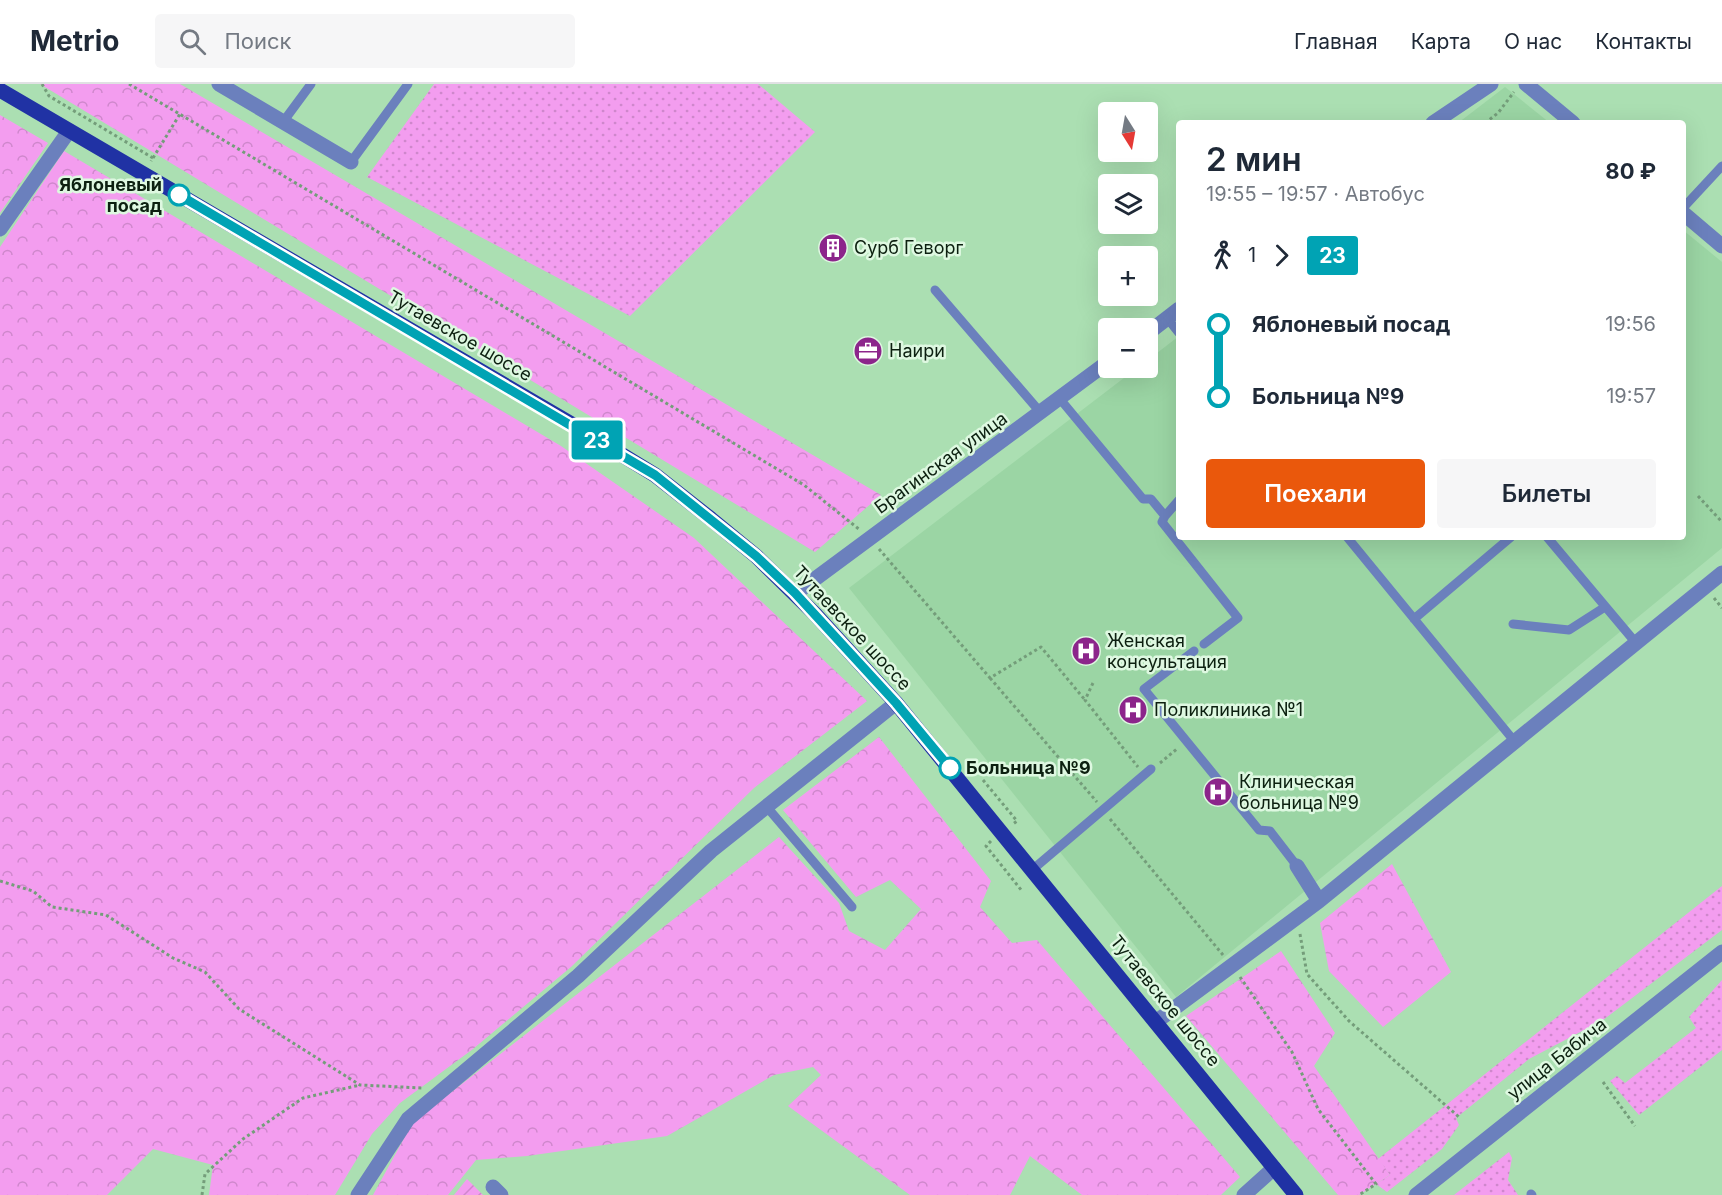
<!DOCTYPE html>
<html lang="ru">
<head>
<meta charset="utf-8">
<style>
	:root { --surface:#fff; --page:#f6f6f7; --text:#1f2937; --muted:#747a83; --line:#e0e1e3; --accent:#ea580c }
	body { margin:0; font-family:Inter,sans-serif; background:var(--page); color:var(--text); height:100vh; display:flex; flex-direction:column; font-size:22px; white-space:nowrap }
	* { box-sizing:border-box; margin:0 }
	p { font-size:20px; color:var(--muted) }
	.icon { flex:none; width:33px; height:33px; fill:none; stroke:currentColor; stroke-width:2; stroke-linecap:round; stroke-linejoin:round }
	.map { position:relative; flex:1; overflow:hidden }
	.panel { position:absolute; left:1176px; top:36px; width:510px; height:420px; display:flex; flex-direction:column; background:var(--surface); border-radius:6px; box-shadow:0 6px 24px #0002 }
	.panel>* { flex:none }
	.badge { padding:0 12px; border-radius:4px; font-size:21px; line-height:39px }
	.needle { width:39px; rotate:169deg }
	.fabs { position:absolute; left:1098px; top:18px; display:grid; gap:12px }
	.fabs a { display:grid; place-items:center; width:60px; height:60px; border-radius:6px; background:var(--surface); box-shadow:0 6px 24px #0002; font-size:30px }
	.map>.badge { position:absolute; translate:-50% -50%; box-shadow:0 0 0 3px #fff }
	.legs { display:flex; align-items:center; gap:9px; height:66px; padding:0 30px; font-size:20px }
	.legs p { margin-inline-start:auto }
	.headline { display:flex; align-items:center; justify-content:space-between; height:102px; padding:0 30px }
	h1 { font-size:33px; font-weight:600; line-height:45px }
	.button { display:flex; gap:12px; margin-top:auto; padding:12px 30px }
	.button a { flex:1; height:69px; border-radius:6px; background:var(--accent); color:#fff; font-size:24px; font-weight:600; line-height:69px; text-align:center }
	.button a+a { background:var(--page); color:var(--text) }
	ul { padding:0 30px; list-style:none }
	li { display:flex; align-items:center; gap:21px; height:72px; font-size:22px }
	li i { display:grid; place-items:center; width:9px; height:100%; margin:0 8px; background:currentColor }
	li i::after { content:''; width:15px; height:15px; margin:-8px; border:4px solid; border-radius:50%; background:var(--surface) }
	li p { margin-inline-start:auto }
	li:first-child i { background:linear-gradient(#0000 50%,currentColor 0) }
	li:last-child i { background:linear-gradient(currentColor 50%,#0000 0) }
	header { display:flex; align-items:center; gap:36px; box-sizing:border-box; height:84px; padding:0 30px; background:var(--surface); border-bottom:2px solid var(--line) }
	header strong { font-size:28px }
	nav { display:flex; gap:33px; margin-inline-start:auto; font-size:21px }
	.search { width:420px; height:54px; background:var(--page); display:flex; align-items:center; gap:15px; box-sizing:border-box; padding:0 21px; border-radius:6px; color:var(--muted); font-size:22px }
	.map>svg:first-child { display:block }
	.built { fill:#9bd5a4 }
	.grass { fill:url(#grass-dots) }
	.forest { fill:url(#forest-crowns) }
	.garden { fill:url(#garden-furrows) }
	.lines { fill:none; stroke-linecap:round; stroke-linejoin:round }
	.path { stroke:#749d7a; stroke-width:3; stroke-dasharray:3 3; stroke-linecap:butt }
	.service { stroke:#6b80bd; stroke-width:9 }
	.minor { stroke:#6b80bd; stroke-width:15 }
	.tertiary { stroke:#6b80bd; stroke-width:15 }
	.primary { stroke:#2032a4; stroke-width:15 }
	.line-1-casing { stroke:#fff; stroke-width:14 }
	.line-1 { stroke:#00a3b4; stroke-width:9 }
	.stop-1-dot { fill:#fff; stroke:#00a3b4; stroke-width:3 }
	.labels { text-anchor:middle; stroke-width:5; stroke-linejoin:round; paint-order:stroke }
	.stop-label { font-size:18px; font-weight:bold; fill:#0c2010; stroke:#def8e1; text-anchor:end }
	.poi-label { font-size:18px; fill:#0c2010; stroke:#def8e1; text-anchor:start }
	.street-label { font-size:18px; fill:#0c2010; stroke:#def8e1 }
</style>
</head>
<body>
<header>
<strong>Metrio</strong>
<div class="search"><svg class="icon" aria-label="search" viewBox="0 0 24 24"><circle cx="10" cy="10" r="6"/><path d="M15 15l6 6"/></svg>Поиск</div>
<nav><a>Главная</a><a>Карта</a><a>О нас</a><a>Контакты</a></nav>
</header>
<div class="map">
<svg width="1722" height="1111" viewBox="0 0 1722 1111">
	<defs>
		<pattern id="grass-dots" width="8" height="8" patternUnits="userSpaceOnUse" patternTransform="scale(1.5)"><rect width="8" height="8" fill="#f39def"/><path d="M2 2h.1M6 6h.1" fill="none" stroke="#cf87cc" stroke-width="1.8" stroke-linecap="round"/></pattern>
		<pattern id="forest-crowns" width="20" height="18" patternUnits="userSpaceOnUse" patternTransform="scale(1.5)"><rect width="20" height="18" fill="#f39def"/><path d="M2 6a3 3 0 1 1 6 0M12 15a3 3 0 1 1 6 0" fill="none" stroke="#cf87cc"/></pattern>
		<pattern id="garden-furrows" width="10" height="10" patternUnits="userSpaceOnUse" patternTransform="scale(1.5)"><rect width="10" height="10" fill="#f39def"/><path d="M-1 1l2-2M0 10L10 0M9 11l2-2" fill="none" stroke="#cf87cc"/></pattern>
	</defs>
	<rect width="100%" height="100%" fill="#abdfb2"/>
	<path class="built" d="M1505,3L1550,39H1458Z
		M1683,146L1722,178V464L1176,913L849,504L1137,284H1148V276L1179,252V453H1683Z"/>
	<path class="grass" d="M434,0H758L815,48L630,232L367,93Z
		M1722,802V846L1603,936L1529,975L1456,1034L1459,1041L1442,1065L1387,1108L1376,1100L1390,1091L1378,1075Z
		M1722,896V966L1639,1031L1610,997L1617,992L1625,999L1696,944L1689,933Z
		M1509,1068L1512,1074L1508,1096L1518,1111H1454Z"/>
	<path class="forest" d="M40,0H180L881,411L815,468Z
		M0,31L48,59L0,129Z
		M64,67L561,362L694,454L867,617L754,704L571,883L473,965L400,1019L372,1050L335,1111H209L213,1081L153,1065L107,1111H0V163Z
		M879,653L991,797L980,823L1012,859L1037,856L1240,1093L1221,1111H1082L1030,1072L1010,1111H910L788,1022L821,991L813,983L774,991L667,1052L527,1072L476,1076L448,1111H373L413,1038L779,753L839,819L849,847L885,866L921,825L890,796L856,813L783,726Z
		M1392,780L1451,888L1383,943L1329,887L1320,839Z
		M1281,867L1335,949L1314,982L1390,1091L1359,1111H1338L1186,932Z"/>
	<path class="garden" d="M467,1095L483,1111H454Z"/>
	<g class="lines">
		<path class="path" d="M42,0L49,12L153,74L151,77
			M129,0L804,401L860,446
			M1485,39L1498,29L1514,8
			M153,74L180,30
			M1698,412L1722,438
			M879,465L990,594L1041,563L1085,616
			M1714,514L1722,524
			M990,594L1097,718
			M1093,599L1085,616L1138,683
			M1160,679L1178,664
			M983,696L1017,737L1013,740
			M1110,735L1223,871
			M991,757L986,762L1022,807
			M0,797L33,807L52,823L106,831L173,874L205,888L239,925L360,1001L422,1004
			M1300,850L1307,890L1349,937L1459,1033
			M1240,893L1292,968L1318,1025L1376,1100L1359,1111
			M1603,998L1635,1042
			M202,1111L205,1090L243,1055L303,1014L360,1001"/>
		<path class="service" d="M283,38L311,0
			M351,78L408,0
			M1683,124L1722,82
			M935,206L1041,329
			M1167,234L1179,249
			M1060,315L1143,415H1151L1165,432L1162,438L1238,534L1204,560
			M1165,432L1179,416
			M1347,453L1515,658
			M1547,453L1636,559
			M1414,535L1511,453
			M1513,540L1569,546L1605,523
			M1194,567L1144,605L1259,746L1270,747L1297,782
			M766,722L852,823
			M1032,786L1151,685
			M1531,1110L1532,1111"/>
		<path class="minor" d="M219,0L351,78
			M1526,0L1573,39
			M1433,39L1491,0
			M1683,129L1722,162
			M0,145L69,47
			M1148,249L1179,225
			M796,509L1108,278
			M1297,782L1319,817
			M1157,937L1319,817L1722,489
			M493,1103L501,1111
			M358,1111L408,1035L578,892L711,767L896,619
			M1244,1111L1274,1084"/>
		<path class="tertiary" d="M1416,1111L1722,868"/>
		<path class="primary" d="M0,6L575,342L655,391L711,435L756,472L815,530L896,619L1296,1111"/>
	</g>
	<g class="lines">
		<g class="line-1-casing">
			<path id="line-1" d="M179,111L655,391L756,472L795,509L896,619L950,684"/>
		</g>
		<use href="#line-1" class="line-1"/>
	</g>
	<defs>
		<g id="building-disc" transform="scale(1.5)"><circle r="9.5" fill="#8c258b" stroke="#def8e1"/><path d="M-4-6H4V6H1V3H-1V6H-4ZM-2.5-4.3h1.7v1.8h-1.7ZM.8-4.3h1.7v1.8H.8ZM-2.5-1h1.7V.8h-1.7ZM.8-1h1.7V.8H.8Z" fill="#fff"/></g>
		<g id="office-disc" transform="scale(1.5)"><circle r="9.5" fill="#8c258b" stroke="#def8e1"/><path d="M-6-3h4V-5.5h4V-3h4V5H-6ZM-1-4.5V-3h2v-1.5ZM-6 0V1H6V0Z" fill="#fff"/></g>
		<g id="hospital-disc" transform="scale(1.5)"><circle r="9.5" fill="#8c258b" stroke="#def8e1"/><path d="M-5-5h3v3.5h4V-5h3V5h-3V1.5h-4V5h-3Z" fill="#fff"/></g>
	</defs>
	<g fill-rule="evenodd">
		<use href="#building-disc" x="833" y="164"/>
		<use href="#office-disc" x="868" y="267"/>
		<use href="#hospital-disc" x="1086" y="567"/>
		<use href="#hospital-disc" x="1133" y="626"/>
		<use href="#hospital-disc" x="1218" y="708"/>
	</g>
	<g class="stop-1-dot">
		<circle cx="179" cy="111" r="10"/>
		<circle cx="950" cy="684" r="10"/>
	</g>
	<g class="labels">
		<g class="stop-label">
			<text x="162" y="107">Яблоневый<tspan x="162" dy="21">посад</tspan></text>
			<text x="966" y="690" text-anchor="start">Больница №9</text>
		</g>
		<g class="poi-label">
			<text x="854" y="170">Сурб Геворг</text>
			<text x="889" y="273">Наири</text>
			<text x="1107" y="563">Женская<tspan x="1107" dy="21">консультация</tspan></text>
			<text x="1154" y="632">Поликлиника №1</text>
			<text x="1239" y="704">Клиническая<tspan x="1239" dy="21">больница №9</tspan></text>
		</g>
		<g class="street-label">
			<text transform="translate(460 252) rotate(30)" y="6">Тутаевское шоссе</text>
			<text transform="translate(941 379) rotate(-36)" y="6">Брагинская улица</text>
			<text transform="translate(852 544) rotate(47)" y="6">Тутаевское шоссе</text>
			<text transform="translate(1165 917) rotate(51)" y="6">Тутаевское шоссе</text>
			<text transform="translate(1557 975) rotate(-38)" y="6">улица Бабича</text>
		</g>
	</g>
</svg>
<div class="fabs">
<a><svg class="needle" viewBox="-14 -14 28 28"><path d="M0-13l5 13h-10z" fill="#e53935"/><path d="M0 13l5-13h-10z" fill="#747a83"/></svg></a>
<a><svg class="icon" aria-label="layers" viewBox="0 0 24 24"><path d="M12 4l9 5-9 5-9-5zM3 14l9 5 9-5"/></svg></a>
<a>+</a>
<a>−</a>
</div>
<b class="badge" style="left:597px;top:356px;background:#00a3b4;color:#fff">23</b>
<section class="panel">
<div class="headline"><div><h1>2 мин</h1><p>19:55 – 19:57 · Автобус</p></div><b>80 ₽</b></div>
<div class="legs"><svg class="icon" aria-label="walk" viewBox="0 0 24 24"><circle cx="13" cy="4" r="2"/><path d="M13 8l-2 6 4 7M11 14l-3 7M7 12l3-4h3l4 4"/></svg>1<svg class="icon" aria-label="forward" viewBox="0 0 24 24"><path d="M9 5l7 7-7 7"/></svg><b class="badge" style="background:#00a3b4;color:#fff">23</b></div>
<ul>
<li><i style="color:#00a3b4"></i><b>Яблоневый посад</b><p>19:56</p></li>
<li><i style="color:#00a3b4"></i><b>Больница №9</b><p>19:57</p></li>
</ul>
<div class="button"><a>Поехали</a><a>Билеты</a></div>
</section>
</div>
</body>
</html>
